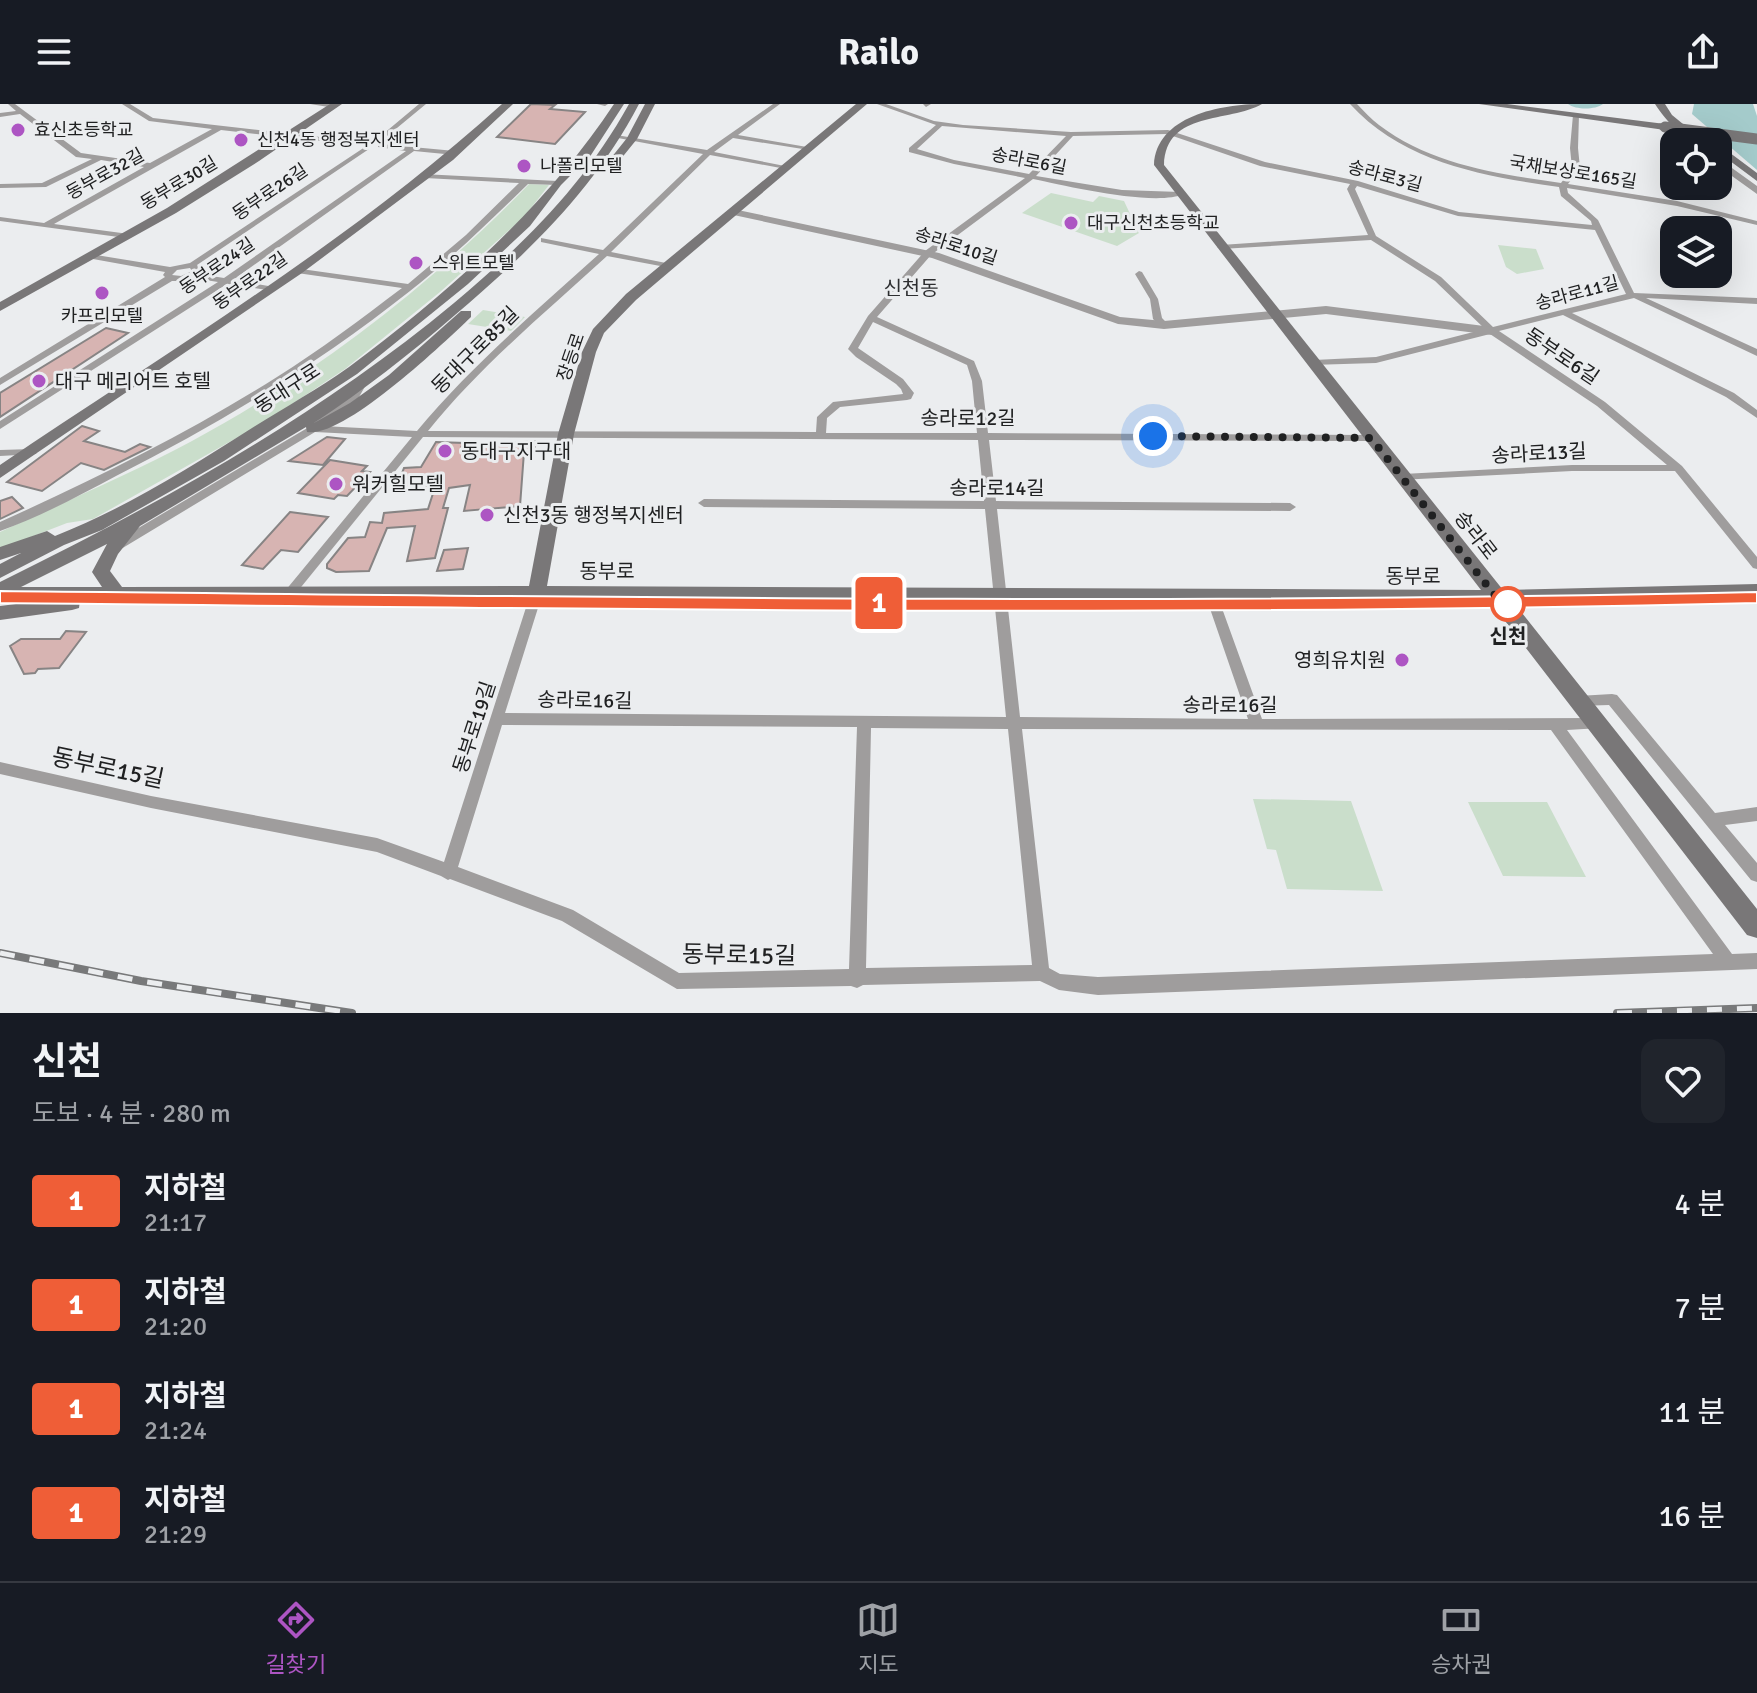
<!DOCTYPE html>
<html lang="ko">
<head>
<meta charset="utf-8">
<style>
	:root { --surface:#171b24; --page:#20242c; --text:#f1f3f6; --muted:#9ea1a6; --line:#363941; --accent:#ad55c3 }
	body { margin:0; font-family:Signika,"Noto Sans KR",sans-serif; background:var(--page); color:var(--text); height:100vh; display:flex; flex-direction:column; font-size:30px; white-space:nowrap }
	* { box-sizing:border-box; margin:0 }
	p { font-size:26px; color:var(--muted) }
	.icon { flex:none; width:44px; height:44px; fill:none; stroke:currentColor; stroke-width:2; stroke-linecap:round; stroke-linejoin:round }
	.map { position:relative; height:909px; overflow:hidden }
	.panel { display:flex; flex-direction:column; background:var(--surface); flex:1 }
	.panel>* { flex:none }
	.badge { padding:0 16px; border-radius:6px; font-size:28px; line-height:52px }
	.buttons { position:absolute; left:1660px; top:24px; display:grid; gap:16px }
	.buttons a { display:grid; place-items:center; width:72px; height:72px; border-radius:16px; background:var(--surface); box-shadow:0 8px 32px #0002; font-size:40px }
	.you { position:absolute; width:40px; height:40px; margin:-20px; border:6px solid #fff; border-radius:50%; background:#1a73e8; box-shadow:0 0 0 12px #1a73e833 }
	.map>.badge { position:absolute; translate:-50% -50%; box-shadow:0 0 0 4px #fff }
	.round { display:grid; place-items:center; flex:none; width:84px; height:84px; border-radius:16px; background:var(--page) }
	.summary { display:flex; align-items:center; justify-content:space-between; height:136px; padding:0 32px }
	h1 { font-size:38px; font-weight:700; line-height:60px }
	ul { padding:0; list-style:none }
	li { display:flex; align-items:center; gap:24px; height:104px; padding:0 32px }
	li div { flex:1 }
	li b { display:block; font-size:30px }
	li em { font-style:normal }
	li .badge { min-width:88px; font-weight:700; text-align:center }
	header { display:flex; justify-content:space-between; align-items:center; height:104px; padding:0 32px; background:var(--surface); font-size:36px; font-weight:700 }
	.menu { display:flex; justify-content:space-around; align-items:center; height:112px; border-top:2px solid var(--line); background:var(--surface); font-size:22px; color:var(--muted) }
	.menu a { display:grid; justify-items:center; gap:4px }
	.menu .active { color:var(--accent) }
	.map>svg:first-child { display:block }
	.green { fill:#cadecb }
	.water { fill:#a4cbcb }
	.lines { fill:none; stroke-linecap:round; stroke-linejoin:round }
	.river { fill:#a4cbcb; fill-rule:evenodd }
	.building { fill:#d7b4b2; stroke:#878484; stroke-width:2 }
	.minor { fill:#9f9d9d; fill-rule:evenodd }
	.tertiary { fill:#9f9d9d; fill-rule:evenodd }
	.secondary { fill:#797778; fill-rule:evenodd }
	.rail-casing { stroke:#78797a; stroke-width:8 }
	.rail { stroke:#ebedef; stroke-width:5; stroke-dasharray:15; stroke-linecap:butt }
	.secondary-bridge { stroke:#797778; stroke-width:11 }
	.line { fill:#ef5e37; stroke:#fff; stroke-width:2 }
	.walk { stroke:#202122; stroke-width:8; stroke-dasharray:0 14.4 }
	.poi-dot { fill:#ad55c3; stroke:#ebedef; stroke-width:3 }
	.stop-dot { fill:#fff; stroke:#ef5e37; stroke-width:4 }
	.labels { text-anchor:middle; stroke-width:6; stroke-linejoin:round; paint-order:stroke }
	.far-poi-label { font-size:18px; fill:#202122; stroke:#ebedef; text-anchor:start }
	.far-street-label { font-size:18px; fill:#202122; stroke:#ebedef }
	.far-quarter-label { font-size:20px; fill:#2d2e30; stroke:#ebedef }
	.street-label { font-size:20px; fill:#202122; stroke:#ebedef }
	.poi-label { font-size:20px; fill:#202122; stroke:#ebedef; text-anchor:start }
	.stop-label { font-size:20px; font-weight:bold; fill:#202122; stroke:#ebedef }
	.near-street-label { font-size:24px; fill:#202122; stroke:#ebedef }
</style>
</head>
<body>
<header><svg class="icon" aria-label="menu" viewBox="0 0 24 24"><path d="M4 6h16M4 12h16M4 18h16"/></svg>Railo<svg class="icon" aria-label="share" viewBox="0 0 24 24"><path d="M12 15V3M7 8l5-5 5 5M5 13v7h14v-7"/></svg></header>
<div class="map">
<svg width="1757" height="909" viewBox="0 0 1757 909">
	<rect width="100%" height="100%" fill="#ebedef"/>
	<path class="green" d="M529,80L549,81L524,113L440,188L345,265L265,318L93,415L67,419L0,445V428C64,398 130,370 192,337C315,271 432,180 529,80Z
		M1051,89L1093,98L1099,92L1124,97L1139,129L1117,142L1022,109Z
		M1498,141L1536,145L1544,165L1517,170L1506,163Z
		M483,206L525,213L511,227L468,220Z
		M1253,695L1351,697L1383,787L1287,785L1276,746L1267,745Z
		M1468,698H1547L1586,773L1503,772Z"/>
	<path class="water" d="M1694,0H1753L1757,12V66L1692,10Z"/>
	<g class="lines">
		<path class="river" d="M1568,0H1603C1595,6 1576,6 1568,0Z"/>
	</g>
	<path class="building" d="M531,0L555,1L550,5L585,8L555,40L497,33Z
		M106,224L128,229L0,313V289Z
		M82,322L99,327L84,337L125,348L140,340L150,343L104,366L81,359L42,387L7,378Z
		M327,333L345,335L323,361L289,357Z
		M536,337L534,347L524,348L520,402L464,407L470,381L449,384L443,404H448L435,454L407,457L415,422L387,424L369,467L336,468L327,464V460L348,434L365,433L370,418L382,419L384,409L428,405L435,383L396,385L404,364L421,363L436,338L464,339L462,342Z
		M330,356L367,362L362,367L370,368L347,392L338,391L334,395L298,389Z
		M12,393L23,404L0,415V397Z
		M290,408L328,413L298,448L281,446L263,465L242,461Z
		M468,444L463,465L437,467L444,446Z
		M66,527L86,528L59,564L38,565L35,569L24,570L10,542L21,535H60Z"/>
	<g class="lines">
		<path class="minor" d="M8,0H15L81,49L150,59L212,25L149,17L122,0H130L153,14L365,38L369,40L365,42L221,26L54,120L129,130L130,132L126,134L0,117V113L44,119L144,63L101,56L46,83L0,84V80L42,79L92,55L76,53L20,10L0,13V9L16,7Z
			M310,0H335L338,2L335,4Z
			M419,0H426L380,38H376V36Z
			M597,0H608L605,2Z
			M773,0H780L738,31L807,43L809,44V46L733,34L714,48L790,63L786,65L710,51L611,148L671,160V164L607,152C546,208 480,262 428,327L816,328L817,313L833,298L903,290L901,285L896,280L856,253L848,245L868,212L925,147L1025,74L954,60L909,48V44L936,21L877,0H886L934,17L963,21L1071,28L1168,26L1265,58L1358,77L1459,108L1592,121L1591,117L1561,92L1559,83C1483,72 1404,59 1350,0H1357C1364,7 1371,15 1379,21C1431,61 1499,70 1561,79L1572,64L1570,44L1573,11L1576,9L1579,11L1578,44L1580,64L1568,80L1677,97L1757,117V121L1677,102L1567,84L1568,89L1598,116L1634,189L1757,194V200L1646,194L1757,245V252L1634,194L1572,209L1734,289L1757,306V314L1726,293L1563,211L1499,227L1605,298L1682,362L1757,453V465L1753,464L1675,367H1572L1399,376L1397,374L1403,370L1572,361H1667L1597,302L1490,230L1376,259L1311,261V257L1314,256L1376,253L1485,225L1435,177L1371,136L1221,145L1217,143L1221,141L1368,131L1347,85L1350,80L1260,62L1167,30L1073,32L1036,72L1122,86L1180,88L1184,90C1155,103 1066,82 1033,75L931,151L877,213L974,257L982,277L988,329L1371,331L1376,334L1371,337L989,336L996,397L1290,399L1296,403L1290,407L997,405L1020,613L1248,615L1207,496L1209,493H1217L1219,496L1262,615L1596,614L1601,616L1603,620L1601,624L1567,626L1732,850L1757,849V865L1098,891L1059,886L1040,877L863,881L857,884L851,882L677,885L562,817L450,775L448,776L441,772L377,748L151,704L0,670V658L151,692L377,734L444,758L531,488L537,484L543,488L505,609L1006,613L985,405L704,403L698,399L704,395L984,397L978,336L423,333L293,493H285L283,490L285,487L412,333L315,328L121,445H113L111,442L113,439L309,323L351,289L359,277H365L367,279L359,293L323,322L417,327C471,262 536,207 599,150L541,138V134L603,146L703,50L618,34L615,32L616,31L707,46ZM942,22L1066,32L1029,70L954,56L917,45ZM1357,82L1458,112L1595,126L1626,190L1493,223L1441,173L1376,132L1355,85ZM873,218L967,261L972,277L977,329H826L827,314L840,303L907,296L911,295L914,289L903,275L858,244ZM502,621L857,623L849,865L679,869L573,806L458,763ZM871,624L1008,625L1032,861L866,864ZM1022,625L1551,626L1713,850L1098,873L1060,870L1049,864Z
			M923,0H931L926,3Z
			M380,40L455,47L459,49L455,51L414,47L233,176L274,183V187L227,180L0,325V317L218,178L193,174L182,177H172L0,281V274L165,173L163,171L165,168L93,155L90,154V150L170,163L190,159L365,43H369V45L197,161L201,167L199,170L224,174L406,47L378,43V41ZM190,164L192,167L181,172L172,171L177,166Z
			M422,70L557,77L561,79L557,81L528,80C490,117 452,154 410,187C319,259 220,320 116,372C80,391 38,414 0,427V418C95,375 189,329 277,273C320,246 361,215 402,184L297,169L294,168V164L408,180L466,131L519,79L425,74L421,72Z
			M1139,167L1142,168L1158,195L1162,214L1169,221L1167,223H1161L1153,215L1150,195L1135,170Z
			M32,345L36,346L37,348L36,350L0,352V346Z
			M1612,590L1617,591L1715,709L1757,703V717L1725,721L1757,759V778L1751,776L1609,601L1578,602L1573,601L1571,597L1573,593L1578,592Z"/>
		<path class="tertiary" d="M1660,19L1695,36L1697,38H1685L1657,24L1655,22Z
			M1718,54L1757,82V90L1718,62Z
			M733,105L939,149L1120,213L1164,217L1326,202L1492,223L1498,227L1492,231L1326,210L1164,225L1118,220L932,154L729,110L728,108Z"/>
		<path class="secondary" d="M330,0H342L259,57L176,109L0,207V198L167,104Z
			M502,0H513L453,56L302,169L0,374V361C170,246 350,138 502,0Z
			M614,0H624L591,51L561,81L530,122L468,180L357,270L224,357L102,426L64,441L0,474V460L21,449L0,456V443L47,427L55,432C124,405 189,364 252,324C284,304 318,285 349,263C449,188 545,104 614,0Z
			M629,0H639C594,86 528,149 455,211C410,250 364,286 314,319L350,299L389,271L461,207H471V213C444,239 343,335 307,328L306,323L140,422L118,450L110,467L122,483L529,482L558,330L582,248L593,225L626,190L856,0H867L636,196L604,229L596,248L574,330L547,482L1481,486L1154,61C1156,12 1221,0 1262,0C1229,19 1166,6 1164,61L1503,486L1757,480V494L1514,499L1757,805V834L1747,831L1492,500L119,496L109,499L80,496L79,504L72,506L0,516V502L40,497H0V478C162,398 314,315 454,199C523,141 585,80 629,0ZM107,440L92,468L102,483H21Z
			M645,0H655L637,35L620,56H612L611,54L627,34Z
			M1479,0H1507L1665,20L1670,23L1665,26Z
			M1655,0H1665L1672,11L1705,38C1684,38 1666,17 1655,0Z
			M1718,40L1757,69V77L1718,48Z"/>
		<g class="rail-casing">
			<path id="rail" d="M0,849L141,877L352,909
				M1617,909L1757,904"/>
		</g>
		<use href="#rail" class="rail"/>
		<path class="secondary-bridge" d="M1665,23L1757,35"/>
	</g>
	<path class="line" d="M0,487C585,493 1172,501 1757,488V499C1172,513 585,505 0,499Z"/>
	<g class="lines">
		<path class="walk" d="M1153,332L1371,334L1497,494H1505L1508,500"/>
	</g>
	<g class="poi-dot">
		<circle cx="18" cy="26" r="8"/>
		<circle cx="241" cy="36" r="8"/>
		<circle cx="524" cy="62" r="8"/>
		<circle cx="1071" cy="119" r="8"/>
		<circle cx="416" cy="159" r="8"/>
		<circle cx="102" cy="189" r="8"/>
		<circle cx="39" cy="277" r="8"/>
		<circle cx="445" cy="347" r="8"/>
		<circle cx="336" cy="380" r="8"/>
		<circle cx="487" cy="411" r="8"/>
		<circle cx="1402" cy="556" r="8"/>
	</g>
	<circle class="stop-dot" cx="1508" cy="500" r="16"/>
	<g class="labels">
		<g class="far-poi-label">
			<text x="34" y="32">효신초등학교</text>
			<text x="257" y="42">신천4동 행정복지센터</text>
			<text x="540" y="68">나폴리모텔</text>
			<text x="1087" y="125">대구신천초등학교</text>
			<text x="432" y="165">스위트모텔</text>
			<text x="102" y="218" text-anchor="middle">카프리모텔</text>
		</g>
		<g class="far-street-label">
			<text transform="translate(1029 57) rotate(11)" y="6">송라로6길</text>
			<text transform="translate(1573 68) rotate(9)" y="6">국채보상로165길</text>
			<text transform="translate(105 70) rotate(-29)" y="6">동부로32길</text>
			<text transform="translate(1385 72) rotate(15)" y="6">송라로3길</text>
			<text transform="translate(179 79) rotate(-31)" y="6">동부로30길</text>
			<text transform="translate(270 88) rotate(-34)" y="6">동부로26길</text>
			<text transform="translate(956 142) rotate(18)" y="6">송라로10길</text>
			<text transform="translate(217 162) rotate(-34)" y="6">동부로24길</text>
			<text transform="translate(250 177) rotate(-35)" y="6">동부로22길</text>
			<text transform="translate(1577 189) rotate(-15)" y="6">송라로11길</text>
			<text transform="translate(571 253) rotate(-71)" y="6">장등로</text>
		</g>
		<g class="far-quarter-label">
			<text x="911" y="191">신천동</text>
		</g>
		<g class="street-label">
			<text transform="translate(475 246) rotate(-45)" y="7">동대구로85길</text>
			<text transform="translate(1562 252) rotate(34)" y="7">동부로6길</text>
			<text transform="translate(287 284) rotate(-33)" y="7">동대구로</text>
			<text x="968" y="321">송라로12길</text>
			<text transform="translate(1539 349) rotate(-3)" y="7">송라로13길</text>
			<text x="997" y="391">송라로14길</text>
			<text transform="translate(1476 431) rotate(52)" y="7">송라로</text>
			<text x="607" y="474">동부로</text>
			<text x="1413" y="479">동부로</text>
			<text transform="translate(585 596) rotate(1)" y="7">송라로16길</text>
			<text x="1230" y="608">송라로16길</text>
			<text transform="translate(474 623) rotate(-72)" y="7">동부로19길</text>
		</g>
		<g class="poi-label">
			<text x="55" y="284">대구 메리어트 호텔</text>
			<text x="461" y="354">동대구지구대</text>
			<text x="352" y="387">워커힐모텔</text>
			<text x="503" y="418">신천3동 행정복지센터</text>
			<text x="1386" y="563" text-anchor="end">영희유치원</text>
		</g>
		<g class="stop-label">
			<text x="1508" y="539">신천</text>
		</g>
		<g class="near-street-label">
			<text transform="translate(108 664) rotate(12)" y="8">동부로15길</text>
			<text transform="translate(739 851) rotate(1)" y="8">동부로15길</text>
		</g>
	</g>
</svg>
<div class="buttons">
<a><svg class="icon" aria-label="locate" viewBox="0 0 24 24"><circle cx="12" cy="12" r="6"/><path d="M12 2v4M12 18v4M2 12h4M18 12h4"/></svg></a>
<a><svg class="icon" aria-label="layers" viewBox="0 0 24 24"><path d="M12 4l9 5-9 5-9-5zM3 14l9 5 9-5"/></svg></a>
</div>
<div class="you" style="left:1153px;top:332px"></div>
<b class="badge" style="left:879px;top:499px;background:#ef5e37;color:#fff">1</b>
</div>
<section class="panel">
<div class="summary"><div><h1>신천</h1><p>도보 · 4 분 · 280 m</p></div><a class="round"><svg class="icon" aria-label="heart" viewBox="0 0 24 24"><path d="M12 20l-8-8c-3-5 5-10 8-4 3-6 11-1 8 4z"/></svg></a></div>
<ul>
<li><span class="badge" style="background:#ef5e37;color:#fff">1</span><div><b>지하철</b><p>21:17</p></div><em>4 분</em></li>
<li><span class="badge" style="background:#ef5e37;color:#fff">1</span><div><b>지하철</b><p>21:20</p></div><em>7 분</em></li>
<li><span class="badge" style="background:#ef5e37;color:#fff">1</span><div><b>지하철</b><p>21:24</p></div><em>11 분</em></li>
<li><span class="badge" style="background:#ef5e37;color:#fff">1</span><div><b>지하철</b><p>21:29</p></div><em>16 분</em></li>
</ul>
</section>
<nav class="menu">
<a class="active"><svg class="icon" aria-label="directions" viewBox="0 0 24 24"><path d="M12 3l9 9-9 9-9-9zM9 14v-3h6M13 9l2 2-2 2"/></svg>길찾기</a>
<a><svg class="icon" aria-label="map" viewBox="0 0 24 24"><path d="M3 6l6-2 6 2 6-2v14l-6 2-6-2-6 2zM9 4v14M15 6v14"/></svg>지도</a>
<a><svg class="icon" aria-label="tickets" viewBox="0 0 24 24"><path d="M3 7h18v10H3zM15 7v10"/></svg>승차권</a>
</nav>
</body>
</html>
